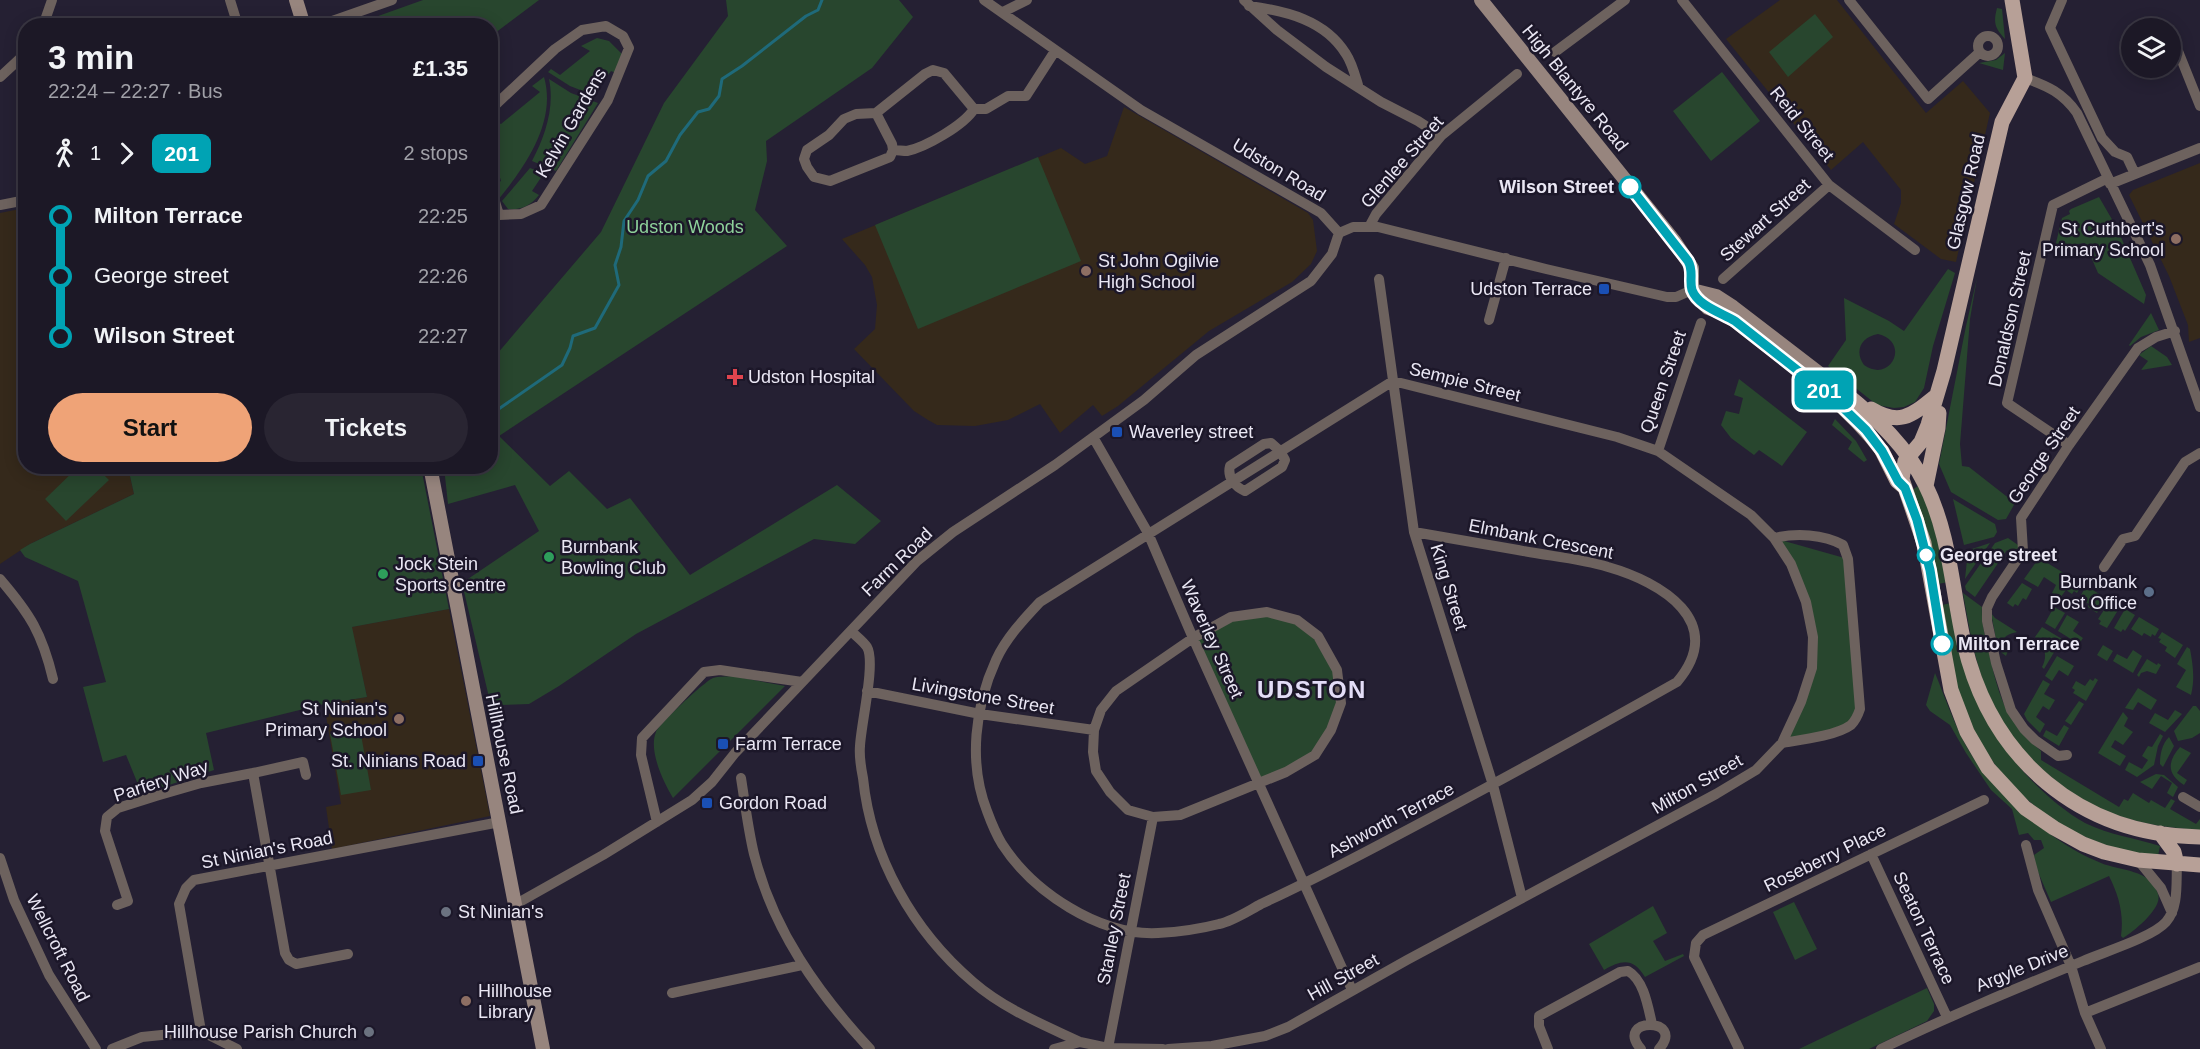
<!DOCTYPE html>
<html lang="en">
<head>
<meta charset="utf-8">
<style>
	:root { --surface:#1c1826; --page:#292532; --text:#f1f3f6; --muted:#a0a0a7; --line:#3a3743; --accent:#efa377 }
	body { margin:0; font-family:Helvetica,sans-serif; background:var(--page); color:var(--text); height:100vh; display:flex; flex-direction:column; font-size:22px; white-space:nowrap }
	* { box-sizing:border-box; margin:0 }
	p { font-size:20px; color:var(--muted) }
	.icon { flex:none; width:33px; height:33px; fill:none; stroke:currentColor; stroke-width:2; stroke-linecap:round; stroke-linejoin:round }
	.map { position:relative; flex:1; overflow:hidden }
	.panel { position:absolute; left:18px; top:18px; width:480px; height:456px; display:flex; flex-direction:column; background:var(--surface); border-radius:24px; box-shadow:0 3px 15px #0003,0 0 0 2px var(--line) }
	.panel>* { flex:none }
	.badge { padding:0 12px; border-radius:9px; font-size:21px; line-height:39px }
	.tools { position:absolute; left:2121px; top:18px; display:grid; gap:12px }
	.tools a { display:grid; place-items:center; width:60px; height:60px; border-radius:50%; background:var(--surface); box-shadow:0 3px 15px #0003,0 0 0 2px var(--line); font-size:30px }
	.map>.badge { position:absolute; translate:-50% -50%; box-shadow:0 0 0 3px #fff }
	.legs { display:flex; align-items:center; gap:9px; height:66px; padding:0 30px; font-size:20px }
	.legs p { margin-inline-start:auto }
	.headline { display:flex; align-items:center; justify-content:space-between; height:102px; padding:0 30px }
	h1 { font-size:33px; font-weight:700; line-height:45px }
	.primary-button { display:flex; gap:12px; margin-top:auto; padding:12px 30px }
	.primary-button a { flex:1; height:69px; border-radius:36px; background:var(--accent); color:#111; font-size:24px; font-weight:700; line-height:69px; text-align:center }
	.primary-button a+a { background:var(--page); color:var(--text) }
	ul { padding:0 30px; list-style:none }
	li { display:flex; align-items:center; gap:21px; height:60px; font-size:22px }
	li i { display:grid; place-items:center; width:9px; height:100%; margin:0 8px; background:currentColor }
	li i::after { content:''; width:15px; height:15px; margin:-8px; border:4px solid; border-radius:50%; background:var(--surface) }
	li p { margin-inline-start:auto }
	li:first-child i { background:linear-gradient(#0000 50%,currentColor 0) }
	li:last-child i { background:linear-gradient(currentColor 50%,#0000 0) }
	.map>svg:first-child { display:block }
	.education { fill:#35291b }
	.green { fill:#28462e; fill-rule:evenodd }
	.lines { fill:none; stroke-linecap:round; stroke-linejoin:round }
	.stream { stroke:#1f6a7a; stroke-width:3 }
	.street { stroke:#6d625e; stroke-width:10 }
	.secondary { stroke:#97857e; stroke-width:14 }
	.primary { stroke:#b7a097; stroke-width:15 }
	.line-1-casing { stroke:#fff; stroke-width:14 }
	.line-1 { stroke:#00a3b4; stroke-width:9 }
	.stop-1-dot { fill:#fff; stroke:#00a3b4; stroke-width:3 }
	.education-dot { fill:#8d6e63; stroke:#1c1729; stroke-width:2 }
	.transit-dot { fill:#1a4fb4; stroke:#1c1729; stroke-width:2 }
	.health-dot { fill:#e0444e; stroke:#1c1729; stroke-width:2 }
	.leisure-dot { fill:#2e9e5b; stroke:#1c1729; stroke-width:2 }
	.service-dot { fill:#5c6f8a; stroke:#1c1729; stroke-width:2 }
	.worship-dot { fill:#6b7280; stroke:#1c1729; stroke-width:2 }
	.labels { text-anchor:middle; stroke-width:5; stroke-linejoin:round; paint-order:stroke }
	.street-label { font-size:18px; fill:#eae7f4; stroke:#1c1729 }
	.stop-label { font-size:18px; font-weight:bold; fill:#eae7f4; stroke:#1c1729; text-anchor:start }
	.park-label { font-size:18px; fill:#8ed29a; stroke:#1c1729 }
	.poi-label { font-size:18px; fill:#eae7f4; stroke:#1c1729; text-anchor:start }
	.district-label { font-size:24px; font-weight:bold; letter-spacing:1.5px; fill:#e3ddf7; stroke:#1c1729 }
</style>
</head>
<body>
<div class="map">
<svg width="2200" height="1049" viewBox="0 0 2200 1049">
	<rect width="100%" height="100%" fill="#252033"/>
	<path class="education" d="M1780,0H1837L1926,113L1963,81L1990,113L1956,262L1941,259L1894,224L1901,203V190L1863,142L1831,170L1726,39Z
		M1124,107L1308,213L1313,220L1317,251L1311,264L1292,282L1209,331L1118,406L1102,416L1093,405L1060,433L1040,404L1008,420L975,426L937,425L928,420L914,411L854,349L875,329L877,305L872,277L865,265L842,239L1061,148L1085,164L1107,156Z
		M2200,163V338L2189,342L2188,325L2169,276L2129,195L2133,190Z
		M25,208L26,466L128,467L134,494L30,544L0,564V213Z
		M449,609L490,816L332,849L326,807L341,804L324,704L367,697L351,627Z"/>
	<path class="green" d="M423,0H539L491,36L490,26L353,25Z
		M726,0H899L913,17L872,68L766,141L767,161L755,210L787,246L499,436L550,486L569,471L607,509L630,498L690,575L837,485L881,521L855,544L814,539L636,634L559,686L529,704L499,705L492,710L462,583L539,531L515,485L448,504L444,467L490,466L491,361L601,232L664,103L728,16Z
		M1997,8L2002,9L2005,39C1995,28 1993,23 1997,8Z
		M1815,14L1833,37L1788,77L1769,52Z
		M597,38L609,41L622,54L616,73L611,71L593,95L570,86L548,72L551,69L560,75L590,51L581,46Z
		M2005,53L2003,70L1979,63L1996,60Z
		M1722,72L1760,121L1711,161L1673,111Z
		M544,77C557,122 525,167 498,200L493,186L501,181L491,146L490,120L492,119L501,124L540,92L532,86Z
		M549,79L571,93L598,103L556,171L532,161C545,137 555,107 549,79Z
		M1038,157L1081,261L918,329L875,225Z
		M530,168L544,173L532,191L539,195C530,206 522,210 508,209L502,201Z
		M2099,197L2117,228L2146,295L2144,304L2098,273L2085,243L2055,247L2062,218L2070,214L2069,211L2071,209Z
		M1948,269L1955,273L1933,346L1924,388L1915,402L1904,407L1894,408L1877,405L1828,366L1846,340L1844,298L1889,321L1904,331ZM1878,334C1911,342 1891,384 1864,365C1854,351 1861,337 1878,334Z
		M1977,278L1970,319L1960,444L1962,466L1969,467L2015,503L2006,519L1998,520L1951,492L1939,464L1966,326Z
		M2151,313L2159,330L2141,337L2130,346L2129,345Z
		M2151,346L2167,357L2172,365L2141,370L2148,361L2139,355Z
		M1739,379L1807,432L1782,466L1759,450L1754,455L1731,438L1721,425L1726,411L1739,414L1743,398L1734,395Z
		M1835,419L1856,441L1867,460L1864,462L1848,449L1852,442L1832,425Z
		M79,466L96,467L109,480L66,521L45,499Z
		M128,467H421L449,609L352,627L367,697L324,704L206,733L214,770L142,794L126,755L103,762L83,687L106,682L78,581L25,557L20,550L30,544L134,494Z
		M1918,486L1929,509L1948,582L1938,584L1912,490Z
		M1953,499L1995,524L1997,532L1994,537L1964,545Z
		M1774,538L1848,559L1860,709L1850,726L1782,743L1812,668L1806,602Z
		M2008,538L2018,545V549L2014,555L2007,550L1975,597L1966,590L1965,586L1995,543Z
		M1990,543L1967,576L1965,579L1967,560L1966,551Z
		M2039,558L2082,584L2077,593L2074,591L2072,594L2066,590L2060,598L2052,593L2056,585L2044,577L2038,587L2024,579Z
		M2022,583L2032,589L2026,600L2023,598L2018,606L2015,604L2013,607L2007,603Z
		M2086,586L2106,598L2097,613L2088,607L2089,604L2082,600L2083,597L2081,595Z
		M1963,593L1982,607C1981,621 1985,635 1988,649C1999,696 2004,719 2041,751V760L2119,807L2124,799L2128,801L2133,793L2149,803L2151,800L2165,808L2171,799L2175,801L2170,809L2196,824L2200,819V830C2172,828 2146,825 2119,816C2065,798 2010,748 1988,695C1975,662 1969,628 1963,593Z
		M2110,601L2120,607L2107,628L2099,624L2101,621L2098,619Z
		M1951,603C1957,630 1961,658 1970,684C1986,735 2038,797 2085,823C2109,835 2135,838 2160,846L2158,856C2059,846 1981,778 1955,682C1949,657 1946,630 1942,605Z
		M2054,607L2065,613L2055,629L2045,623Z
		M2125,609L2135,615L2125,631L2123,629L2121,632L2114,628Z
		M1267,612L1297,620L1318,636L1337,670L1341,703L1315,755L1260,783L1193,638L1231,617Z
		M1991,613L1995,618L2017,632C2009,634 2003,636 2001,644L2008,651L2006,656L1998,650Z
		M2067,615L2079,622L2073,631L2083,638L2079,644L2058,631Z
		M2139,617L2159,629L2155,636L2152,634L2151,637L2144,633L2142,636L2131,629Z
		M2042,627L2062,639L2044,669L2042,667C2048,656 2045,645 2035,637Z
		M2162,632L2183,645L2175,658L2165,651L2167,647L2159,642L2161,639L2158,638Z
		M2103,645L2113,651L2107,661L2097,655Z
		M2187,647L2190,649C2193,665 2195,679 2191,695L2176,687L2186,670L2177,664Z
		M2133,650L2142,656L2133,673L2113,661L2117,654L2127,659Z
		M2057,656L2074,666L2068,676L2059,670L2052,681L2045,676Z
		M2147,659L2157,665L2158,663L2161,665L2156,674L2147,671L2141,673L2139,677L2137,675Z
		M1935,673C1945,697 1955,727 1968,749C1990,786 2021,814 2057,839C2070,848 2086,857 2101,863C2120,871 2151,869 2158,894C2163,908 2134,931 2123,938L2121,936C2124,914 2119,896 2109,876L2051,902L2035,865L2034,855L2044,848L2041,840H2034L2028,833L2019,835L2012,809L1991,790L1966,753L1950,725L1930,711L1926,705Z
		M732,676L785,686L673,798C664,783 648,751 656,732C659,724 705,681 713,678C718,676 726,677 732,676Z
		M2095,678L2098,680L2086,701L2073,693L2075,690L2072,688L2076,681L2085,686L2090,679L2093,681Z
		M2043,680L2050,684L2044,694L2055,700L2049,710L2043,706L2036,717L2045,724L2040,733L2027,720L2024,714Z
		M2138,688L2157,700L2151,710L2138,702L2133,710L2125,708Z
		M2079,701L2084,704L2071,725L2065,721Z
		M2193,706H2196L2200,711V733L2192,738L2178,741L2174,731Z
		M2175,710L2182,714L2165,732L2149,723L2155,713L2168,720Z
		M2123,712L2128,718L2124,726L2133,732L2123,745L2115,740L2111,747L2126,756L2120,766L2098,753Z
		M2064,725L2069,728L2059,746L2043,736L2046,730L2057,736Z
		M360,729L371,790L341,795L330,734Z
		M2160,734L2163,736L2158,746L2154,765L2137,777L2125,770L2129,762L2142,769L2148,760L2142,756L2148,746L2152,747Z
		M2169,737L2174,746L2163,767L2160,764C2160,754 2162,744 2169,737Z
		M2180,747L2191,753L2177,773L2187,780L2184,785C2167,774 2167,762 2180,747Z
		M2156,774L2164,775L2178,787L2173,797L2167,793L2172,783L2161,776L2152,789L2140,782Z
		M1794,902L1817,949L1795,960L1773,912Z
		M1653,906L1667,933L1653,941L1665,961L1683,954L1684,956L1645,977C1634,958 1622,959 1604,970L1589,944Z
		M1927,988L1934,1004V1011L1927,1021L1869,1049H1799Z"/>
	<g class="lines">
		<path class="stream" d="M490,415L562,365L570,348L573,336L595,328L619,285L615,265L621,247L624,221L638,200L648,176L666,161L680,135L698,112L709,109L719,96L722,79L742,66L806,16L818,10L822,0"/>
		<path class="street" d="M230,0L238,26
			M984,0L1141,110L1321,213L1339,233
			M1244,0L1277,30L1326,67L1381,102L1418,121L1441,136
			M1682,0L1829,185L1915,250
			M1849,0L1928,99L1980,52
			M2062,0L2050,28L2102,138L2115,152L2127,157L2135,174
			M1249,6C1286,11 1325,20 1346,54C1352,63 1355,75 1358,85
			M1003,12L1027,0
			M43,26L52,0
			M318,26L392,0
			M1978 46a10 10 0 1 1 20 0a10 10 0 1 1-20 0Z
			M2174,41L2200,106
			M1555,52L1625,0
			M0,77L26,53
			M2025,78C2048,86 2063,93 2077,113L2150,265L2200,407
			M490,110L555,49L582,30L606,26L623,36L629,48L608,100L541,205L521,214L499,215L490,218
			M876,113L892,144L893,150L890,157L830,181L814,177L807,167L804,159L807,150L829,135L844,119L856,114Z
			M876,113L925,74L933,70L944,73L974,109H986L1008,96H1026L1055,51
			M893,150C897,150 903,151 907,151C926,147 964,125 974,109
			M2110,184L2200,148
			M490,185L499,215
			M0,205L26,200
			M1369,227L1376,214L1441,136L1517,74
			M1339,233L1353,227H1378L1546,269L1667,297H1676L1692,290
			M1379,279L1414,532L1493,785L1522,898
			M1723,279L1829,185
			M1489,320L1506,258
			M1093,437L1148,533L1193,638L1352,990
			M1271,443L1280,451L1285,460L1282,467L1245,491C1235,487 1227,477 1230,466L1264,444Z
			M2069,445L2007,403L2053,205L2108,178
			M1658,451L1701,323
			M1774,538C1796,533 1823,534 1843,545L1848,559L1860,709C1858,715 1856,720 1851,725C1836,736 1800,740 1782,743
			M2104,567L2123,539L2135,536L2185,462L2200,453
			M0,579C30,614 42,633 53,679
			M1267,612L1297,620L1318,636L1337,670L1341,703L1331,730L1315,755L1286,772L1180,815L1153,817L1128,810L1110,792L1096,771L1093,752L1094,730L1101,710L1116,691L1193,638L1231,617Z
			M851,631C856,636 863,641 867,647C876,662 861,724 860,746C859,757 861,768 863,778C871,857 913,931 973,982C1004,1009 1044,1025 1080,1042
			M867,691L980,714L1094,730
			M2067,755L2058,756L2035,740L2024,729L2011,710L1996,663L1987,621V608L1992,597L2023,551L2021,518L2069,445L2138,348L2156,337L2175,331
			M306,775L303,762L253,773L285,953L289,960L296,964L348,954
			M741,778C745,803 748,829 754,854C773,930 818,993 870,1049
			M2183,797L2200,807
			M657,822L641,755L642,738L704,672L720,670L802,682
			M2026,845L2038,890L2071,966L2085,1013L2101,1049
			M1871,854L1947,1017
			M0,858L14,900L49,975L96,1049
			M2138,860L2161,888L2172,913
			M516,904L603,855L692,800L712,782L735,753L917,561L953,532L1055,465L1144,400L1196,355L1311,281L1332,254L1339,233
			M117,905L128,901L105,831L107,817L118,808L156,796L201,783L253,773
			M672,993L802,965
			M2085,1013L2200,967
			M201,1031L179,904L186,888L194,880L500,822
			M1108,1048L1153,817
			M112,1049L142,1037L201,1031L237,1049
			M1054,1049L1080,1042L1108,1048L1163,1049
			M1168,1049L1212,1046L1265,1036L1288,1027L1407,960L1716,794L1756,770L1782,743L1801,702L1812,668L1813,637L1806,602L1791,564L1774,538L1751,515L1658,451L1617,437L1393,381L1040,602C1024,619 1006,638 996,660C975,706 968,763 987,811C991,822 996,834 1002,844C1033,892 1099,936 1158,933C1177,932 1200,929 1219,924C1233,921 1248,911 1261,904C1300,886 1339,866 1377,846C1478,793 1578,738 1677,682C1728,622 1661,582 1608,567C1579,558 1547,556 1518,550C1483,544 1449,538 1414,532
			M1548,1049L1539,1026V1016L1620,972L1628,971C1644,980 1648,1007 1652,1024
			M1641,1049C1613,1017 1687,1017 1659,1049
			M1739,1049L1694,957L1696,943L1703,935L1984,800
			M1881,1049C1947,1017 2015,989 2083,961C2104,952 2153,937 2166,922C2179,907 2176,883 2177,864"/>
		<path class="secondary" d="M296,0L304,26
			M1481,0L1675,242L1692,268V290L1708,308L1722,313L1735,321C1787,362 1842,399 1882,451
			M1692,290L1716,296L1733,307L1845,393
			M430,466L543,1049"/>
		<path class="primary" d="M2012,0L2025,78L2002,122L1944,371L1928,425L1921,442L1905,461L1902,479L1924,543L1951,690L1967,732L1988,768L2025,808L2054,828L2083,844L2104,852L2138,860L2200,865
			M1845,393C1877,419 1907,447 1925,484C1950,534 1952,590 1964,643C1991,759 2079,835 2200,837
			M1871,409C1901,427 1912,415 1937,395
			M1882,451L1897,481L1903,486
			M1926,486L1938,428L1939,413
			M2160,833L2174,852L2177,864"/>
	</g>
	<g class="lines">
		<g class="line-1-casing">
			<path id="line-1" d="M1630,187L1688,261C1694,271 1689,280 1692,290C1698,306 1722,313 1735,321L1834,399L1866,430L1882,451L1898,481L1905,488L1917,520L1930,570L1942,644"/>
		</g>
		<use href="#line-1" class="line-1"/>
	</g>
	<g class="stop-1-dot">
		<circle cx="1630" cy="187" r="10"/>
		<circle cx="1926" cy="555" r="8"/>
		<circle cx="1942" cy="644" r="10"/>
	</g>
	<g class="education-dot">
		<circle cx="2176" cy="239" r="6"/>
		<circle cx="1086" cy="271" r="6"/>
		<circle cx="399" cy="719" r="6"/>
		<circle cx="466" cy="1001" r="6"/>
	</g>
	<g class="transit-dot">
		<rect x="1598" y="283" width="12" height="12" rx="3"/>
		<rect x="1111" y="426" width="12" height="12" rx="3"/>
		<rect x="717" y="738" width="12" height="12" rx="3"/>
		<rect x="472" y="755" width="12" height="12" rx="3"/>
		<rect x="701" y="797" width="12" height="12" rx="3"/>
	</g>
	<path class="health-dot" d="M732 368h6v6h6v6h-6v6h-6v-6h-6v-6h6z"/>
	<g class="leisure-dot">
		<circle cx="549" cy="557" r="6"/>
		<circle cx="383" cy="574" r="6"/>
	</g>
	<circle class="service-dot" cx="2149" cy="592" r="6"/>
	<g class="worship-dot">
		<circle cx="446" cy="912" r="6"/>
		<circle cx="369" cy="1032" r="6"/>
	</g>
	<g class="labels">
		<g class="street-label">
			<text transform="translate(1575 88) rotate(51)" y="6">High Blantyre Road</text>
			<text transform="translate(571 123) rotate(-60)" y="6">Kelvin Gardens</text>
			<text transform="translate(1802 124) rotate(51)" y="6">Reid Street</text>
			<text transform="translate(1402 162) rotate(-49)" y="6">Glenlee Street</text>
			<text transform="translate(1279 170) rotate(31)" y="6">Udston Road</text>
			<text transform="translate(1966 192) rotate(-77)" y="6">Glasgow Road</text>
			<text transform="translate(1765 220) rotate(-42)" y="6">Stewart Street</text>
			<text transform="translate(2010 319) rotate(-77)" y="6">Donaldson Street</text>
			<text transform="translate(1465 382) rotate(14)" y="6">Sempie Street</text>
			<text transform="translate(1663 382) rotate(-71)" y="6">Queen Street</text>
			<text transform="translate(2044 455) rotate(-56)" y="6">George Street</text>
			<text transform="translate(1541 539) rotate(11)" y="6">Elmbank Crescent</text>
			<text transform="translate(897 562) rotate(-44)" y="6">Farm Road</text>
			<text transform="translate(1449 587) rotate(73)" y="6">King Street</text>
			<text transform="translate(1212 639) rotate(66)" y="6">Waverley Street</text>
			<text transform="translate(983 696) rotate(10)" y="6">Livingstone Street</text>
			<text transform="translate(504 754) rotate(78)" y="6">Hillhouse Road</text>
			<text transform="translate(161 781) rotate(-18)" y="6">Parfery Way</text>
			<text transform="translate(1697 784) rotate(-30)" y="6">Milton Street</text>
			<text transform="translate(1391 820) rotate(-28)" y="6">Ashworth Terrace</text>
			<text transform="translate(267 850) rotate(-11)" y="6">St Ninian's Road</text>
			<text transform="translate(1825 858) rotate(-26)" y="6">Roseberry Place</text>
			<text transform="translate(1924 928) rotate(65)" y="6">Seaton Terrace</text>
			<text transform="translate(1114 929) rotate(-79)" y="6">Stanley Street</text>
			<text transform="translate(58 948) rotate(63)" y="6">Wellcroft Road</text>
			<text transform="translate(2022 968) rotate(-22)" y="6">Argyle Drive</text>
			<text transform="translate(1343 977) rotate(-29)" y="6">Hill Street</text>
		</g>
		<g class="stop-label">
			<text x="1614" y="193" text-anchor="end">Wilson Street</text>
			<text x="1940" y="561">George street</text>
			<text x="1958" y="650">Milton Terrace</text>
		</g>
		<g class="park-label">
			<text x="685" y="233">Udston Woods</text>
		</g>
		<g class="poi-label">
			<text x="2164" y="235" text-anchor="end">St Cuthbert's<tspan x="2164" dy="21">Primary School</tspan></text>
			<text x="1098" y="267">St John Ogilvie<tspan x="1098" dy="21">High School</tspan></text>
			<text x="1592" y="295" text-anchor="end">Udston Terrace</text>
			<text x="748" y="383">Udston Hospital</text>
			<text x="1129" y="438">Waverley street</text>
			<text x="561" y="553">Burnbank<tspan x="561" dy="21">Bowling Club</tspan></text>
			<text x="395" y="570">Jock Stein<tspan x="395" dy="21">Sports Centre</tspan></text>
			<text x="2137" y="588" text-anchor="end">Burnbank<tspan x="2137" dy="21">Post Office</tspan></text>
			<text x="387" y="715" text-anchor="end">St Ninian's<tspan x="387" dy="21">Primary School</tspan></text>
			<text x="735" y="750">Farm Terrace</text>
			<text x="466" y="767" text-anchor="end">St. Ninians Road</text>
			<text x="719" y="809">Gordon Road</text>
			<text x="458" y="918">St Ninian's</text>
			<text x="478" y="997">Hillhouse<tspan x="478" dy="21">Library</tspan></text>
			<text x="357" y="1038" text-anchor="end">Hillhouse Parish Church</text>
		</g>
		<g class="district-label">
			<text x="1312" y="698">UDSTON</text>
		</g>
	</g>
</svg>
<div class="tools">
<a><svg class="icon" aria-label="layers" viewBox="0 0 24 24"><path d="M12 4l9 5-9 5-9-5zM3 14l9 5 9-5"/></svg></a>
</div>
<b class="badge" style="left:1824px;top:390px;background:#00a3b4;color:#fff">201</b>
<section class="panel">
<div class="headline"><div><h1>3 min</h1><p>22:24 – 22:27 · Bus</p></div><b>£1.35</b></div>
<div class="legs"><svg class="icon" aria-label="walk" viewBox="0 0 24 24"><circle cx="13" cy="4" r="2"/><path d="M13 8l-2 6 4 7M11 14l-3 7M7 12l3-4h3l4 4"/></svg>1<svg class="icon" aria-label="forward" viewBox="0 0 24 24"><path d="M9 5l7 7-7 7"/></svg><b class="badge" style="background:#00a3b4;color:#fff">201</b><p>2 stops</p></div>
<ul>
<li><i style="color:#00a3b4"></i><b>Milton Terrace</b><p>22:25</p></li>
<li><i style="color:#00a3b4"></i><span>George street</span><p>22:26</p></li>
<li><i style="color:#00a3b4"></i><b>Wilson Street</b><p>22:27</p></li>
</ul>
<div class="primary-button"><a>Start</a><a>Tickets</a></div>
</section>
</div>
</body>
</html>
